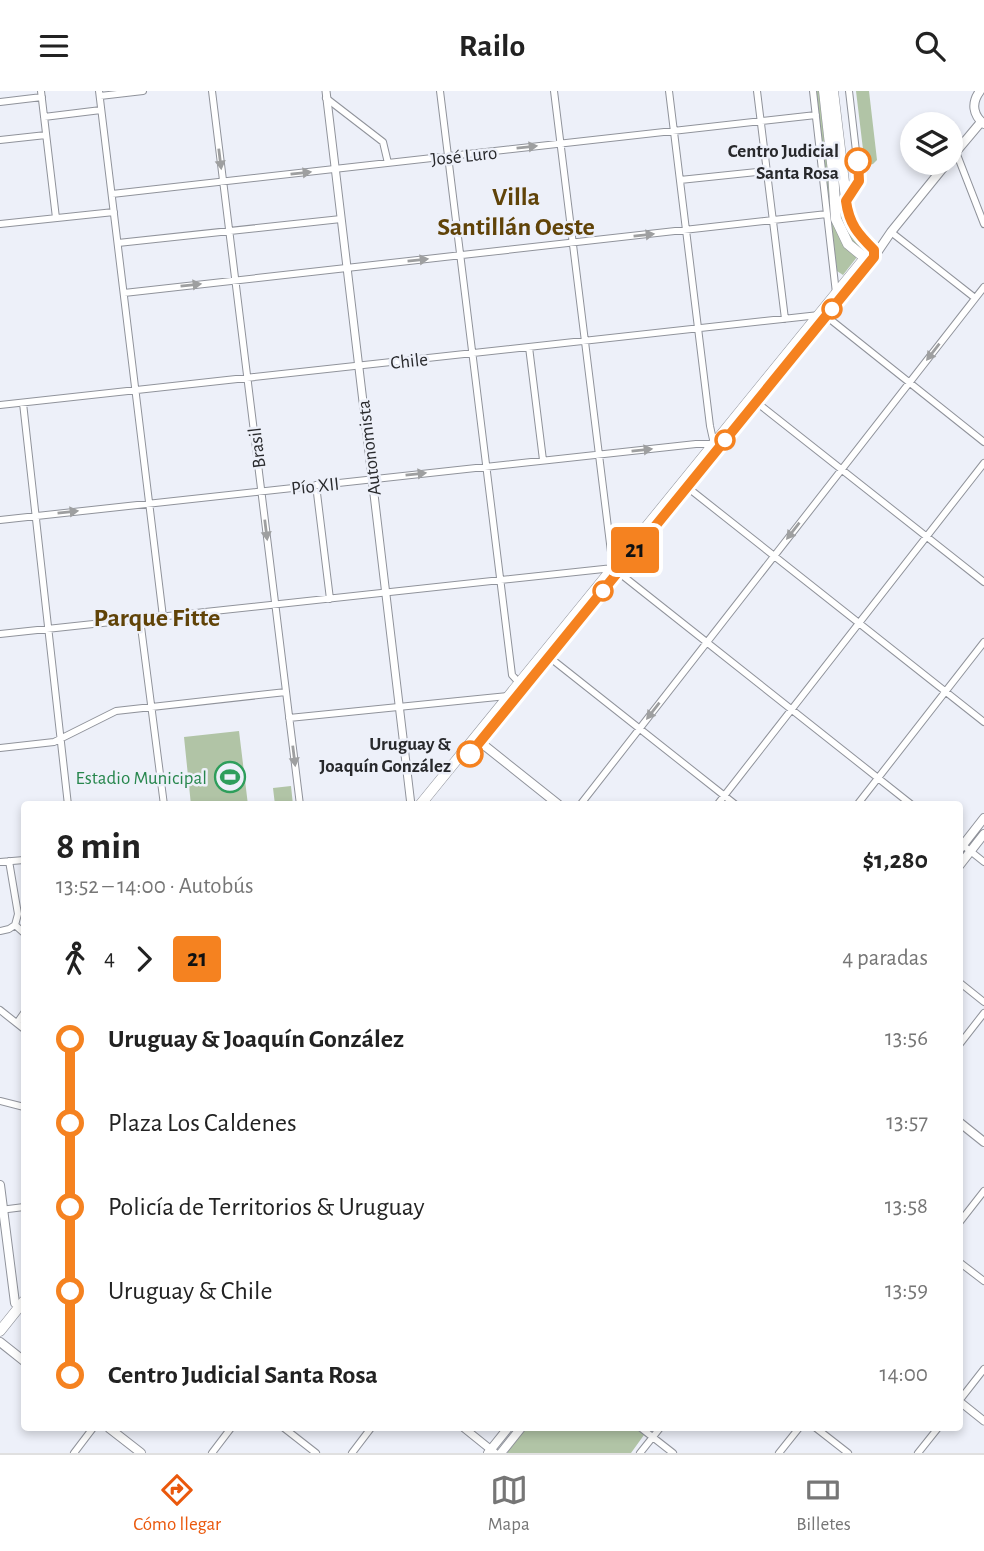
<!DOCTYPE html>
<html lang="es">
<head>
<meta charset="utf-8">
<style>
	:root { --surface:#fff; --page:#f6f6f6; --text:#222; --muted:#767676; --line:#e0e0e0; --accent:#ea580c }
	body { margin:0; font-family:"Alegreya Sans",sans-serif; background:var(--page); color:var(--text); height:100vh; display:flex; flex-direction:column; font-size:26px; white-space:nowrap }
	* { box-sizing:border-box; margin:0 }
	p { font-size:23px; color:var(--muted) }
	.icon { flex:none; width:38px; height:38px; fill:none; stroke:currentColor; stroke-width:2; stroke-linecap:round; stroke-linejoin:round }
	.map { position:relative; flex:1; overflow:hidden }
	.panel { position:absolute; left:21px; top:710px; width:942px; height:630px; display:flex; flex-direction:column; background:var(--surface); border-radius:7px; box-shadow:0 4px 10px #0003 }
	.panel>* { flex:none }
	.badge { padding:0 14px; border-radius:5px; font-size:24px; line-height:46px }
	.tools { position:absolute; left:900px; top:21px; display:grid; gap:14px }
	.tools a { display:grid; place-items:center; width:63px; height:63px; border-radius:50%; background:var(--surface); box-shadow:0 4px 10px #0003; font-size:35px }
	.map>.badge { position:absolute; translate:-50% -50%; box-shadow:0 0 0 4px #fff }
	.legs { display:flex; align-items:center; gap:10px; height:77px; padding:0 35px; font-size:23px }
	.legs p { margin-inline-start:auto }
	.summary { display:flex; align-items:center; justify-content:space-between; height:119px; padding:0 35px }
	h1 { font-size:38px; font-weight:600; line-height:52px }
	ul { padding:0 35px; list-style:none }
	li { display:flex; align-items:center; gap:24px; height:84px; font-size:26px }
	li i { display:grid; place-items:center; width:10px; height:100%; margin:0 9px; background:currentColor }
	li i::after { content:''; width:18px; height:18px; margin:-9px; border:5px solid; border-radius:50%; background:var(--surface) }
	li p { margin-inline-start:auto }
	li:first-child i { background:linear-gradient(#0000 50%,currentColor 0) }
	li:last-child i { background:linear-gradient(currentColor 50%,#0000 0) }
	header { display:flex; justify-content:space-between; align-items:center; height:91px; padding:0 35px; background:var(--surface); font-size:32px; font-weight:600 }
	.dock { display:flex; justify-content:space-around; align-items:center; height:98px; border-top:2px solid var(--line); background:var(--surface); font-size:19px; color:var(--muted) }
	.dock a { display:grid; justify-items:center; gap:4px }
	.dock .selected { color:var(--accent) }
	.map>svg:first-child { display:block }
	.green { fill:#b1c4a6 }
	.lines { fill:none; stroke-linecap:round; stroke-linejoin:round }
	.minor-casing { stroke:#90939b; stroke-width:8 }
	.tertiary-casing { stroke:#90939b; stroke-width:9 }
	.secondary-casing { stroke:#90939b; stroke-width:10 }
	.primary-casing { stroke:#90939b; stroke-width:11 }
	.minor { stroke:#fff; stroke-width:6 }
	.tertiary { stroke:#fff; stroke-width:7 }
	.secondary { stroke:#fff; stroke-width:8 }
	.primary { stroke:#fff; stroke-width:10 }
	.oneway { fill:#9e9fa0 }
	.line-1-casing { stroke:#fff; stroke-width:16 }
	.line-1 { stroke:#f58220; stroke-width:10 }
	.stop-1-dot { fill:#fff; stroke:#f58220; stroke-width:3.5 }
	.labels { text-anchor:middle; stroke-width:5; stroke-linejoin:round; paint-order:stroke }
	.stop-label { font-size:19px; font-weight:bold; fill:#28292c; stroke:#edf0f9; text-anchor:end }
	.street-label { font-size:19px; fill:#28292c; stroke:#edf0f9 }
	.leisure-label { font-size:19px; fill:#27864d; stroke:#edf0f9; text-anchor:end }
	.district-label { font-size:26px; font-weight:bold; fill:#604308; stroke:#edf0f9 }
</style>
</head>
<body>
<header><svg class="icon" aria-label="menu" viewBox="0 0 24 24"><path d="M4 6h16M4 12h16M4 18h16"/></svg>Railo<svg class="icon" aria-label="search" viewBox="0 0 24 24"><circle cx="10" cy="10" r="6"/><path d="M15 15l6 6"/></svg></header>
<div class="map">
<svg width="984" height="1362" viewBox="0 0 984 1362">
	<rect width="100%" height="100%" fill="#edf0f9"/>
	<path class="green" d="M816,0H821L830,81L831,117L857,166L843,184L837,180Z
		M830,0L844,117L866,155L864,160L851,150L838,124Z
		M856,0H869L877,69L873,73L865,75Z
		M239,640L248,714H191L184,646Z
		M291,695L293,714H275L273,697Z
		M524,1337H638L644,1344L631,1362H508V1358Z"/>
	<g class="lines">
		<g class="minor-casing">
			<path id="minor" d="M41,0L56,127
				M99,0L163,526
				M212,0L300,714
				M440,0L512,584L524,597
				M554,0L613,477
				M669,0L710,335L714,353L719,357
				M757,0L785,228
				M813,0L836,202
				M100,5L143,0
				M326,7L383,51L388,72
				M0,11L42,6
				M44,26L101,19
				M0,49L46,44
				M956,61L984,133
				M680,89L767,80
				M112,103L816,24
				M847,109L858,93L859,86L849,0
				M0,133L114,121
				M891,141L975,207
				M118,152L341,128
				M124,202L827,123
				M529,256L543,369
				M751,307L984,491
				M23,312L68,714
				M0,314L819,224L826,225L984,351
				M682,392L984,631
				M316,394L330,508
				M0,429L696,353H714
				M140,528L164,714
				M0,543L613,477L912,714
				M544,562L736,714
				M289,627L518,604
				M0,657L54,651L116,620L286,601
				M580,714L984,196
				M717,714L984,372
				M857,714L984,551
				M959,751L984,771
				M9,770L18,823L15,834
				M0,771L24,769
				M15,834L24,842
				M0,840L9,838L15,834
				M959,891L984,911
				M0,919L24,938
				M17,932L24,922
				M959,954L984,922
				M0,1010L24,1016
				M0,1119L24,1116
				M959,1132L984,1100
				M959,1171L984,1190
				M959,1310L984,1278
				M284,1337L316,1362
				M641,1337L673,1362
				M816,1337L848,1362
				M74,1362L93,1337
				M212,1362L231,1337
				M352,1362L371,1337
				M640,1362L660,1337
				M779,1362L799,1337
				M918,1362L938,1337"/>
		</g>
		<g class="tertiary-casing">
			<path id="tertiary" d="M326,0L411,714
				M959,1310L984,1330
				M464,1337L495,1362"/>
		</g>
		<g class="secondary-casing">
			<path id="secondary" d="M980,0C971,12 973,24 984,33
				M950,68L981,31
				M874,166L891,141L947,72
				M475,647L559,714
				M959,759L984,727
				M959,775L984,743
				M959,1031L984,1051
				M0,1094L15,1212
				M0,1251L24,1270
				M109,1337L141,1362
				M488,1362L508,1337
				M501,1362L521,1337"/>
		</g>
		<g class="primary-casing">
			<path id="primary" d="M824,0L833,81L836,128L848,153L865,167L870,168
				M833,0L848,124C854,144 868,148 875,163
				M420,714L873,157
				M0,1240L24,1210"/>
		</g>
		<use href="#minor" class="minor"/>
		<use href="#tertiary" class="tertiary"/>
		<use href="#secondary" class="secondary"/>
		<use href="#primary" class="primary"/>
	</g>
	<defs><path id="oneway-solid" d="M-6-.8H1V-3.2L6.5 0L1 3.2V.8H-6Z" transform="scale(1.75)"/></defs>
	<g class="oneway">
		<use href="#oneway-solid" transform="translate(527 56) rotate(-6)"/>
		<use href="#oneway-solid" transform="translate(220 68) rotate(83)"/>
		<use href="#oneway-solid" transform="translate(301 82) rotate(-6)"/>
		<use href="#oneway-solid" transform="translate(644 144) rotate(-6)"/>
		<use href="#oneway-solid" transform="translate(418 169) rotate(-6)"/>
		<use href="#oneway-solid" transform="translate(191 194) rotate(-6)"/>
		<use href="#oneway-solid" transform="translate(933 261) rotate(128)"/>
		<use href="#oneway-solid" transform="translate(642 359) rotate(-6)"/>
		<use href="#oneway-solid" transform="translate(416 383) rotate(-6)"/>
		<use href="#oneway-solid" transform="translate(68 421) rotate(-6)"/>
		<use href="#oneway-solid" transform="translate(266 439) rotate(83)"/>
		<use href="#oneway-solid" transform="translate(793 440) rotate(128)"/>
		<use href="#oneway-solid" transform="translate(653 620) rotate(128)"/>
		<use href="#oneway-solid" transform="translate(294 665) rotate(83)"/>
	</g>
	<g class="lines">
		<g class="line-1-casing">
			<path id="line-1" d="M470,663L874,166V159C858,143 849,133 846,110L859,90L858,70"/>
		</g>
		<use href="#line-1" class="line-1"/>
	</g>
	<defs>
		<g id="stadium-ring" transform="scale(1.575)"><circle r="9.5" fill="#edf0f9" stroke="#2e9e5b" stroke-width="1.5"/><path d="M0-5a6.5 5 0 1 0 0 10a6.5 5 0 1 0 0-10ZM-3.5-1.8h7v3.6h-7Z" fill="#2e9e5b"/></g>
	</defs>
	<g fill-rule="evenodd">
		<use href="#stadium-ring" x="230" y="686"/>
	</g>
	<g class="stop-1-dot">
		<circle cx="858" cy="70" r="12"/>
		<circle cx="832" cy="218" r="9"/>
		<circle cx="725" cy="349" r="9"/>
		<circle cx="603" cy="500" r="9"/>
		<circle cx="470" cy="663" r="12"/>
	</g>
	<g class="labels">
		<g class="stop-label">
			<text x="839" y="66">Centro Judicial<tspan x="839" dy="22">Santa Rosa</tspan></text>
			<text x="451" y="659">Uruguay &amp;<tspan x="451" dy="22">Joaquín González</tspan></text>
		</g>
		<g class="street-label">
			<text transform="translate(464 64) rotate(-6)" y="7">José Luro</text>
			<text transform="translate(409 269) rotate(-6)" y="7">Chile</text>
			<text transform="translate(256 357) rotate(-97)" y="7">Brasil</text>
			<text transform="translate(368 357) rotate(-97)" y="7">Autonomista</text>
			<text transform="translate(315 394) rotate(-6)" y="7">Pío XII</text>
		</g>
		<g class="leisure-label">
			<text x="207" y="693">Estadio Municipal</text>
		</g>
		<g class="district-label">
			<text x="516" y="114">Villa<tspan x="516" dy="30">Santillán Oeste</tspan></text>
			<text x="157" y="535">Parque Fitte</text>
		</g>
	</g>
</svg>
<div class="tools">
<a><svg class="icon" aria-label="layers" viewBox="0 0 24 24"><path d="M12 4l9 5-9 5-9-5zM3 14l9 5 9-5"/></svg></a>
</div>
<b class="badge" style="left:635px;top:459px;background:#f58220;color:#111">21</b>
<section class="panel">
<div class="summary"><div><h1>8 min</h1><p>13:52 – 14:00 · Autobús</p></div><b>$1,280</b></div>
<div class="legs"><svg class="icon" aria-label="walk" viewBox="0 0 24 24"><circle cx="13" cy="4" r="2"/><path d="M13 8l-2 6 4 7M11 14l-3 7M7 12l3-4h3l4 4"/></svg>4<svg class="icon" aria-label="forward" viewBox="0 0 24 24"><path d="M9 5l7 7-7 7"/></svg><b class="badge" style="background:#f58220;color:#111">21</b><p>4 paradas</p></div>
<ul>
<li><i style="color:#f58220"></i><b>Uruguay &amp; Joaquín González</b><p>13:56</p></li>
<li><i style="color:#f58220"></i><span>Plaza Los Caldenes</span><p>13:57</p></li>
<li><i style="color:#f58220"></i><span>Policía de Territorios &amp; Uruguay</span><p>13:58</p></li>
<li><i style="color:#f58220"></i><span>Uruguay &amp; Chile</span><p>13:59</p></li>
<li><i style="color:#f58220"></i><b>Centro Judicial Santa Rosa</b><p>14:00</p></li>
</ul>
</section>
</div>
<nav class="dock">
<a class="selected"><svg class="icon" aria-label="directions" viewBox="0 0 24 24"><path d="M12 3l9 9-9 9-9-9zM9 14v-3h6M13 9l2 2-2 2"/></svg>Cómo llegar</a>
<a><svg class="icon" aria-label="map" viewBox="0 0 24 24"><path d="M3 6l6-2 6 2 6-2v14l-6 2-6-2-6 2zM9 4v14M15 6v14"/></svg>Mapa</a>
<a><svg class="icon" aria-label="tickets" viewBox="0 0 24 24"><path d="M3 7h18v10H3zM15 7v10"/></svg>Billetes</a>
</nav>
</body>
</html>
